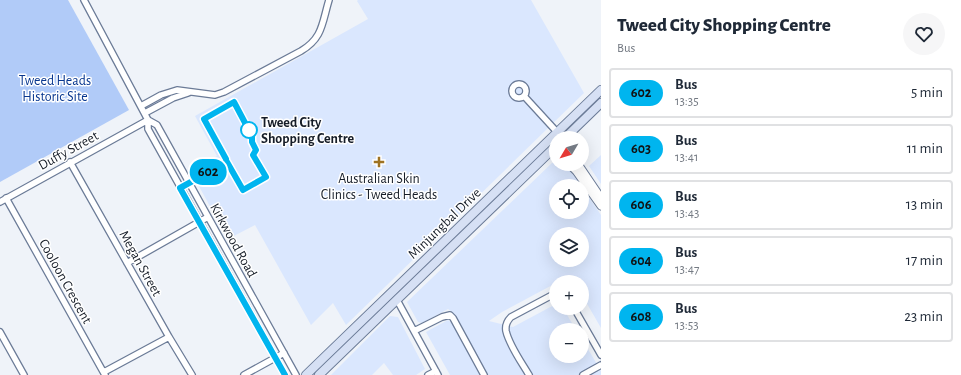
<!DOCTYPE html>
<html lang="en">
<head>
<meta charset="utf-8">
<style>
	:root { --surface:#fff; --page:#f6f6f7; --text:#1f2937; --muted:#747a83; --line:#e0e1e3 }
	body { margin:0; font-family:"Alegreya Sans",sans-serif; background:var(--page); color:var(--text); height:100vh; display:flex; flex-direction:column; font-size:15px; white-space:nowrap }
	* { box-sizing:border-box; margin:0 }
	p { font-size:13px; color:var(--muted) }
	.icon { flex:none; width:22px; height:22px; fill:none; stroke:currentColor; stroke-width:2; stroke-linecap:round; stroke-linejoin:round }
	.map { position:relative; flex:1; overflow:hidden }
	.details { display:flex; flex-direction:column; background:var(--surface); width:360px }
	.details>* { flex:none }
	.badge { padding:0 8px; border-radius:13px; font-size:14px; line-height:26px }
	.needle { width:26px; rotate:232deg }
	.tools { position:absolute; left:549px; top:131px; display:grid; gap:8px }
	.tools a { display:grid; place-items:center; width:40px; height:40px; border-radius:50%; background:var(--surface); box-shadow:0 4px 16px #0002; font-size:20px }
	.map>.badge { position:absolute; translate:-50% -50%; box-shadow:0 0 0 2px #fff }
	.round { display:grid; place-items:center; flex:none; width:42px; height:42px; border-radius:21px; background:var(--page) }
	.overview { display:flex; align-items:center; justify-content:space-between; height:68px; padding:0 16px }
	h1 { font-size:19px; font-weight:800; line-height:30px }
	ul { padding:0; list-style:none }
	li { display:flex; align-items:center; gap:12px; height:50px; margin:0 8px 6px; padding:0 8px; border:2px solid var(--line); border-radius:4px }
	li div { flex:1 }
	li b { display:block; font-size:15px }
	li em { font-style:normal }
	li .badge { min-width:44px; font-weight:700; text-align:center }
	main { display:flex; flex:1; min-height:0 }
	.map>svg:first-child { display:block }
	.built { fill:#dae7fe; fill-rule:evenodd }
	.green { fill:#b1cbf8 }
	.lines { fill:none; stroke-linecap:round; stroke-linejoin:round }
	.minor-casing { stroke:#6b7b97; stroke-width:8 }
	.tertiary-casing { stroke:#6b7b97; stroke-width:9 }
	.secondary-casing { stroke:#6b7b97; stroke-width:10 }
	.minor { stroke:#fff; stroke-width:5.5 }
	.tertiary { stroke:#fff; stroke-width:7 }
	.secondary { stroke:#d6e0f4; stroke-width:8 }
	.line-casing { stroke:#fff; stroke-width:9 }
	.line { stroke:#00b5ef; stroke-width:6 }
	.stop-dot { fill:#fff; stroke:#00b5ef; stroke-width:2 }
	.poi-dot { fill:#9e7322; stroke:#fff; stroke-width:1.5 }
	.labels { text-anchor:middle; stroke-width:3; stroke-linejoin:round; paint-order:stroke }
	.park-label { font-size:14px; fill:#08378f; stroke:#fff }
	.stop-label { font-size:14px; font-weight:bold; fill:#161d28; stroke:#fff; text-anchor:start }
	.street-label { font-size:14px; fill:#161d28; stroke:#fff }
	.poi-label { font-size:14px; fill:#161d28; stroke:#fff }
</style>
</head>
<body>
<main>
<div class="map">
<svg width="601" height="375" viewBox="0 0 601 375">
	<rect width="100%" height="100%" fill="#eff3f9"/>
	<path class="built" d="M358,0H531L584,93L346,325L333,303L311,325L255,225L228,239L190,170L217,156L195,116L368,19L357,1Z
		M601,155V184L589,166Z
		M556,162V164H562L570,170L581,186H556V212H582V187L601,215V328L582,295V282H575L571,275L502,312L489,321L513,327L556,304V308H563L576,330H556V356H582V339L601,371V375H450L426,332L448,320L452,323L461,337L466,334L455,314L448,309L422,323L418,322L407,302L552,163ZM556,234H582V260H556Z
		M390,316L398,317L425,369L416,375H393L384,363L372,375H331Z"/>
	<path class="green" d="M0,0H68L129,110L0,182Z"/>
	<g class="lines">
		<g class="minor-casing">
			<path id="minor" d="M84,0L148,120V129L285,375
				M512 91a7 7 0 1 1 14 0a7 7 0 1 1-14 0Z
				M524,96L557,132
				M141,106L161,95L177,90L215,95L224,92L301,51C323,38 322,23 329,0
				M145,113L173,98L188,93
				M148,120L157,125L296,375
				M70,162L169,337L192,375
				M6,198L105,375
				M0,202L148,120
				M127,263L208,217
				M397,300L438,375
				M574,308L601,355
				M414,331L442,317L450,315L453,318L484,375
				M0,332L24,375
				M104,372L169,337
				M244,375L284,353
				M428,375L436,371
				M529,375C522,363 509,345 506,331C505,325 507,321 511,317L556,293
				M583,375L601,365"/>
		</g>
		<g class="tertiary-casing">
			<path id="tertiary" d="M569,164L576,171L601,206
				M578,164L601,198"/>
		</g>
		<g class="secondary-casing">
			<path id="secondary" d="M565,138L601,103
				M306,375L601,90
				M319,375L556,146"/>
		</g>
		<use href="#minor" class="minor"/>
		<use href="#tertiary" class="tertiary"/>
		<use href="#secondary" class="secondary"/>
	</g>
	<g class="lines">
		<g class="line-casing">
			<path id="line" d="M226,159L204,119L234,102L252,136V142L256,150L253,155L266,177L243,190L227,162L180,188L285,375"/>
		</g>
		<use href="#line" class="line"/>
	</g>
	<circle class="stop-dot" cx="249" cy="130" r="8"/>
	<path class="poi-dot" d="M377 156h4v4h4v4h-4v4h-4v-4h-4v-4h4z"/>
	<g class="labels">
		<g class="park-label">
			<text x="55" y="85">Tweed Heads<tspan x="55" dy="16">Historic Site</tspan></text>
		</g>
		<g class="stop-label">
			<text x="261" y="127">Tweed City<tspan x="261" dy="16">Shopping Centre</tspan></text>
		</g>
		<g class="street-label">
			<text transform="translate(68 150) rotate(-29)" y="5">Duffy Street</text>
			<text transform="translate(444 223) rotate(-44)" y="5">Minjungbal Drive</text>
			<text transform="translate(234 240) rotate(61)" y="5">Kirkwood Road</text>
			<text transform="translate(141 263) rotate(61)" y="5">Megan Street</text>
			<text transform="translate(66 281) rotate(61)" y="5">Cooloon Crescent</text>
		</g>
		<g class="poi-label">
			<text x="379" y="183">Australian Skin<tspan x="379" dy="16">Clinics - Tweed Heads</tspan></text>
		</g>
	</g>
</svg>
<div class="tools">
<a><svg class="needle" viewBox="-14 -14 28 28"><path d="M0-13l5 13h-10z" fill="#e53935"/><path d="M0 13l5-13h-10z" fill="#747a83"/></svg></a>
<a><svg class="icon" aria-label="locate" viewBox="0 0 24 24"><circle cx="12" cy="12" r="6"/><path d="M12 2v4M12 18v4M2 12h4M18 12h4"/></svg></a>
<a><svg class="icon" aria-label="layers" viewBox="0 0 24 24"><path d="M12 4l9 5-9 5-9-5zM3 14l9 5 9-5"/></svg></a>
<a>+</a>
<a>−</a>
</div>
<b class="badge" style="left:208px;top:172px;background:#00b5ef;color:#111">602</b>
</div>
<section class="details">
<div class="overview"><div><h1>Tweed City Shopping Centre</h1><p>Bus</p></div><a class="round"><svg class="icon" aria-label="heart" viewBox="0 0 24 24"><path d="M12 20l-8-8c-3-5 5-10 8-4 3-6 11-1 8 4z"/></svg></a></div>
<ul>
<li><span class="badge" style="background:#00b5ef;color:#111">602</span><div><b>Bus</b><p>13:35</p></div><em>5 min</em></li>
<li><span class="badge" style="background:#00b5ef;color:#111">603</span><div><b>Bus</b><p>13:41</p></div><em>11 min</em></li>
<li><span class="badge" style="background:#00b5ef;color:#111">606</span><div><b>Bus</b><p>13:43</p></div><em>13 min</em></li>
<li><span class="badge" style="background:#00b5ef;color:#111">604</span><div><b>Bus</b><p>13:47</p></div><em>17 min</em></li>
<li><span class="badge" style="background:#00b5ef;color:#111">608</span><div><b>Bus</b><p>13:53</p></div><em>23 min</em></li>
</ul>
</section>
</main>
</body>
</html>
